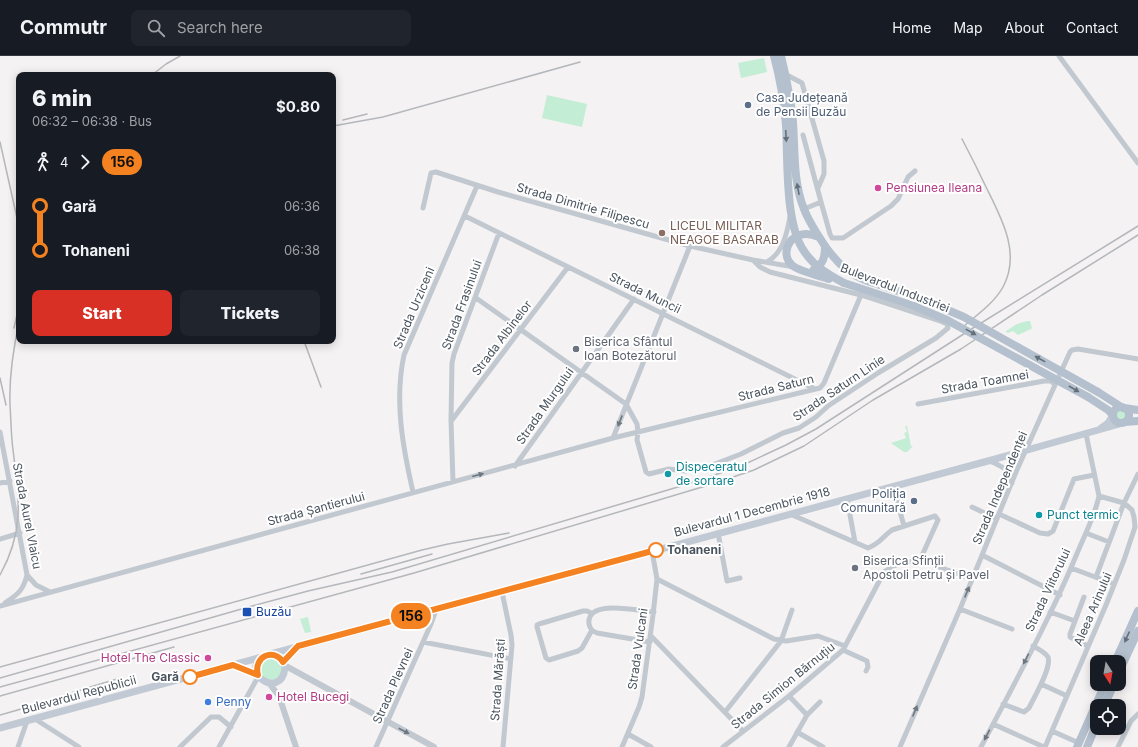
<!DOCTYPE html>
<html lang="en">
<head>
<meta charset="utf-8">
<style>
	:root { --surface:#171b24; --page:#20242c; --text:#f1f3f6; --muted:#9ea1a6; --line:#363941; --accent:#d93025 }
	body { margin:0; font-family:Inter,sans-serif; background:var(--page); color:var(--text); height:100vh; display:flex; flex-direction:column; font-size:15px; white-space:nowrap }
	* { box-sizing:border-box; margin:0 }
	p { font-size:13px; color:var(--muted) }
	.icon { flex:none; width:22px; height:22px; fill:none; stroke:currentColor; stroke-width:2; stroke-linecap:round; stroke-linejoin:round }
	.map { position:relative; flex:1; overflow:hidden }
	.drawer { position:absolute; left:16px; top:16px; width:320px; height:272px; display:flex; flex-direction:column; background:var(--surface); border-radius:8px; box-shadow:0 2px 10px #0003 }
	.drawer>* { flex:none }
	.badge { padding:0 8px; border-radius:13px; font-size:14px; line-height:26px }
	.needle { width:26px; rotate:169deg }
	.tools { position:absolute; left:1090px; top:599px; display:grid; gap:8px }
	.tools a { display:grid; place-items:center; width:36px; height:36px; border-radius:8px; background:var(--surface); box-shadow:0 2px 10px #0003; font-size:20px }
	.map>.badge { position:absolute; translate:-50% -50%; box-shadow:0 0 0 2px #fff }
	.legs { display:flex; align-items:center; gap:6px; height:44px; padding:0 16px; font-size:13px }
	.legs p { margin-inline-start:auto }
	.headline { display:flex; align-items:center; justify-content:space-between; height:68px; padding:0 16px }
	h1 { font-size:22px; font-weight:800; line-height:30px }
	.primary-button { display:flex; gap:8px; margin-top:auto; padding:8px 16px }
	.primary-button a { flex:1; height:46px; border-radius:8px; background:var(--accent); color:#fff; font-size:16px; font-weight:800; line-height:46px; text-align:center }
	.primary-button a+a { background:var(--page); color:var(--text) }
	ul { padding:0 16px; list-style:none }
	li { display:flex; align-items:center; gap:14px; height:44px; font-size:15px }
	li i { display:grid; place-items:center; width:6px; height:100%; margin:0 5px; background:currentColor }
	li i::after { content:''; width:10px; height:10px; margin:-5px; border:3px solid; border-radius:50%; background:var(--surface) }
	li p { margin-inline-start:auto }
	li:first-child i { background:linear-gradient(#0000 50%,currentColor 0) }
	li:last-child i { background:linear-gradient(currentColor 50%,#0000 0) }
	header { display:flex; align-items:center; gap:24px; box-sizing:border-box; height:56px; padding:0 20px; background:var(--surface); border-bottom:1px solid var(--line) }
	header strong { font-size:19px }
	nav { display:flex; gap:22px; margin-inline-start:auto; font-size:14px }
	.search { width:280px; height:36px; background:var(--page); display:flex; align-items:center; gap:10px; box-sizing:border-box; padding:0 14px; border-radius:8px; color:var(--muted); font-size:15px }
	.map>svg:first-child { display:block }
	.green { fill:#c4edd5 }
	.lines { fill:none; stroke-linecap:round; stroke-linejoin:round }
	.minor { stroke:#c1c8cf; stroke-width:5 }
	.tertiary { stroke:#c1c8cf; stroke-width:6 }
	.secondary { stroke:#c1c9d4; stroke-width:7 }
	.primary { stroke:#b4c0ce; stroke-width:8 }
	.rail { stroke:#b4b7bb; stroke-width:1.5 }
	.primary-bridge { stroke:#b4c0ce; stroke-width:8 }
	.oneway { fill:#646f7a }
	.oneway2 { fill:#6e7780 }
	.line-1-casing { stroke:#fff; stroke-width:9 }
	.line-1 { stroke:#f58220; stroke-width:6 }
	.service-dot { fill:#5c6f8a; stroke:#fff; stroke-width:1.5 }
	.hotel-dot { fill:#d1479c; stroke:#fff; stroke-width:1.5 }
	.education-dot { fill:#8d6e63; stroke:#fff; stroke-width:1.5 }
	.worship-dot { fill:#6b7280; stroke:#fff; stroke-width:1.5 }
	.culture-dot { fill:#0f9aa8; stroke:#fff; stroke-width:1.5 }
	.stop-1-dot { fill:#fff; stroke:#f58220; stroke-width:2 }
	.transit-dot { fill:#1a4fb4; stroke:#fff; stroke-width:1.5 }
	.shop-dot { fill:#3f7fe0; stroke:#fff; stroke-width:1.5 }
	.labels { text-anchor:middle; stroke-width:4; stroke-linejoin:round; paint-order:stroke }
	.service-label { font-size:12px; fill:#4e5e75; stroke:#fff; text-anchor:start }
	.hotel-label { font-size:12px; fill:#b23c85; stroke:#fff; text-anchor:start }
	.street-label { font-size:12px; fill:#4a545e; stroke:#fff }
	.education-label { font-size:12px; fill:#785e54; stroke:#fff; text-anchor:start }
	.worship-label { font-size:12px; fill:#5b616d; stroke:#fff; text-anchor:start }
	.culture-label { font-size:12px; fill:#0d838f; stroke:#fff; text-anchor:start }
	.stop-label { font-size:12px; font-weight:bold; fill:#4a545e; stroke:#fff; text-anchor:start }
	.transit-label { font-size:12px; fill:#164399; stroke:#fff; text-anchor:start }
	.shop-label { font-size:12px; fill:#366cbe; stroke:#fff; text-anchor:start }
</style>
</head>
<body>
<header>
<strong>Commutr</strong>
<div class="search"><svg class="icon" aria-label="search" viewBox="0 0 24 24"><circle cx="10" cy="10" r="6"/><path d="M15 15l6 6"/></svg>Search here</div>
<nav><a>Home</a><a>Map</a><a>About</a><a>Contact</a></nav>
</header>
<div class="map">
<svg width="1138" height="691" viewBox="0 0 1138 691">
	<rect width="100%" height="100%" fill="#f4f2f2"/>
	<path class="green" d="M764,2L767,16L741,22L738,7Z
		M547,39L587,48L582,71L542,62Z
		M1027,265H1030L1032,272L1031,273L1018,279L1013,275L1008,277L1006,276V275L1017,268Z
		M1116 359a5 5 0 1 1 10 0a5 5 0 1 1-10 0Z
		M905,370H907L911,390H913L907,396H904L891,387L906,382L904,377L907,376Z
		M308,561L311,576L305,577L300,563Z
		M260 613a11 11 0 1 1 22 0a11 11 0 1 1-22 0Z"/>
	<g class="lines">
		<path class="minor" d="M1059,0L1138,107
			M785,18L802,27L824,105V118L818,132
			M803,79L821,146
			M423,152L431,117L436,116L498,136L690,190L753,204L760,211L770,216L861,239L940,265L947,268L948,272L936,282L878,317L828,350L816,361L799,372L783,377L741,398L715,408L685,415L669,413L649,418L646,416L637,384L638,376L637,368L626,348L476,242
			M804,153L821,146L830,178L832,182H843L891,150L898,143L908,121L915,115
			M465,160L815,333
			M753,204L794,211
			M767,206C783,197 787,177 790,161
			M918,348L1044,325H1051L1055,329
			M452,364L568,211
			M0,376L27,519L36,529L50,536
			M613,382L690,190
			M989,405C1000,409 1011,414 1012,427
			M515,410L634,243
			M453,426L451,364L452,307L454,298L499,177
			M0,427L10,425
			M893,430L904,470
			M413,436C403,392 394,345 404,299L477,130
			M847,443L855,486
			M972,451L997,463
			M790,458L868,492C881,487 882,481 892,474L935,460L938,464L920,504
			M999,458L1040,477L1048,478L1053,475L1074,423L1094,419
			M718,477L727,525L740,522
			M1086,477L1109,486
			M0,483L20,477
			M982,499L1060,539
			M1071,512L1114,528
			M1096,521L1124,447L1138,418
			M657,523L774,583L786,585L818,580L845,590
			M502,536L511,579L512,589L503,691
			M5,547C18,538 23,535 27,519
			M0,550L613,382L820,332L824,327L861,239
			M960,553L1012,573
			M1050,556L1075,565L1070,578V581L1088,590
			M591,557L587,555H583L539,568L537,569V571L546,602L549,604L578,595L582,592L592,574
			M1075,565L1084,541
			M651,580L743,675
			M423,586L511,603
			M650,586L597,577C592,575 590,573 589,568C586,542 639,555 654,556
			M843,594L867,605L868,611L866,615
			M1041,628L1067,640
			M1003,648L1024,656L1029,652C1034,641 1052,612 1048,601C1045,596 1038,593 1033,590
			M725,656L781,585L792,554
			M807,659L820,646
			M35,663L79,691
			M993,668L1044,691
			M1052,675L1079,687
			M797,676L823,691
			M628,678L651,691
			M18,691L27,665
			M180,691L211,661H219L231,671
			M219,691L258,621
			M376,691L431,568L436,554
			M622,691L639,651L642,641L653,559L657,523L652,495
			M723,691L789,640L843,594L884,516L894,510L902,507L920,504L972,523
			M789,691L807,659L789,640
			M900,691L960,553L1016,416L1055,329L1070,296L1072,294L1078,293L1138,303
			M981,691C1014,628 1049,565 1076,500C1084,480 1095,460 1099,440L1086,378
			M1045,691L1106,549L1124,504L1135,471L1134,461L1132,454L1124,447L1099,440
			M1118,691L1131,665L1138,658"/>
		<path class="tertiary" d="M284,609L434,691
			M269,627L279,640L296,691"/>
		<path class="secondary" d="M1101,372L1108,367L1113,359
			M271,598C279,600 284,604 285,612C281,646 235,614 267,599L988,405L1123,367
			M283,606L298,591
			M234,609L257,619
			M0,672L262,601"/>
		<path class="primary" d="M774,0C780,22 784,46 786,69C788,104 785,163 802,192C812,209 827,218 844,227
			M781,0C786,21 791,44 793,66C795,95 793,126 804,153C809,166 817,178 825,190C841,212 853,222 880,229
			M819,181C792,169 777,197 793,210C799,215 820,220 829,223
			M814,213C824,208 825,200 825,190
			M1098,336L1123,352
			M1088,341L1108,354L1113,359
			M1113 359a8 8 0 1 1 16 0a8 8 0 1 1-16 0Z
			M1124,352L1138,354
			M1125,366L1138,365
			M1115,606L1138,555
			M1119,616L1138,575
			M1104,650L1114,628
			M1077,691L1105,628
			M1087,691L1097,667"/>
		<path class="rail" d="M152,19L166,8L180,0
			M343,64L367,58
			M333,70L383,61L580,6
			M962,83C971,100 979,116 987,133C1002,163 1021,198 1003,231C994,247 978,258 964,270
			M0,86L19,171
			M17,254L19,238
			M14,272L19,250
			M304,285L321,331
			M0,322L6,349
			M361,518L432,498
			M0,519C25,474 19,442 13,394C11,379 11,364 10,349C9,321 13,294 19,267
			M0,611L422,494L448,488L509,477
			M0,622L252,550L308,535L392,516L688,428L741,410L786,389L816,373L973,272L1138,170
			M0,631L414,517L709,429L754,414L804,390L873,344L961,293L1042,239L1138,179
			M0,640L174,591
			M0,659C41,648 80,633 121,622"/>
		<path class="primary-bridge" d="M844,227L914,250L947,264L1088,341
			M880,229L924,244L964,261L1098,336"/>
	</g>
	<defs><path id="oneway-solid" d="M-6-.8H1V-3.2L6.5 0L1 3.2V.8H-6Z"/></defs>
	<g class="oneway">
		<use href="#oneway-solid" transform="translate(786 80) rotate(87)"/>
		<use href="#oneway-solid" transform="translate(798 133) rotate(-101)"/>
		<use href="#oneway-solid" transform="translate(971 276) rotate(29)"/>
		<use href="#oneway-solid" transform="translate(1040 303) rotate(-151)"/>
		<use href="#oneway-solid" transform="translate(1074 333) rotate(30)"/>
		<use href="#oneway-solid" transform="translate(1127 581) rotate(114)"/>
	</g>
	<g class="oneway2">
		<use href="#oneway-solid" transform="translate(620 365) rotate(111)"/>
		<use href="#oneway-solid" transform="translate(478 419) rotate(-15)"/>
		<use href="#oneway-solid" transform="translate(967 536) rotate(-68)"/>
		<use href="#oneway-solid" transform="translate(1026 603) rotate(117)"/>
		<use href="#oneway-solid" transform="translate(915 655) rotate(-67)"/>
		<use href="#oneway-solid" transform="translate(404 675) rotate(28)"/>
		<use href="#oneway-solid" transform="translate(987 679) rotate(117)"/>
	</g>
	<g class="lines">
		<g class="line-1-casing">
			<path id="line-1" d="M190,621L233,609L258,619C253,601 273,591 283,606L298,590L656,494"/>
		</g>
		<use href="#line-1" class="line-1"/>
	</g>
	<g class="service-dot">
		<circle cx="748" cy="49" r="4"/>
		<circle cx="914" cy="445" r="4"/>
	</g>
	<g class="hotel-dot">
		<circle cx="878" cy="132" r="4"/>
		<circle cx="208" cy="602" r="4"/>
		<circle cx="269" cy="641" r="4"/>
	</g>
	<circle class="education-dot" cx="662" cy="177" r="4"/>
	<g class="worship-dot">
		<circle cx="576" cy="293" r="4"/>
		<circle cx="855" cy="512" r="4"/>
	</g>
	<g class="culture-dot">
		<circle cx="668" cy="418" r="4"/>
		<circle cx="1039" cy="459" r="4"/>
	</g>
	<g class="stop-1-dot">
		<circle cx="656" cy="494" r="7"/>
		<circle cx="190" cy="621" r="7"/>
	</g>
	<rect class="transit-dot" x="242" y="551" width="10" height="10" rx="2"/>
	<circle class="shop-dot" cx="208" cy="646" r="4"/>
	<g class="labels">
		<g class="service-label">
			<text x="756" y="46">Casa Județeană<tspan x="756" dy="14">de Pensii Buzău</tspan></text>
			<text x="906" y="442" text-anchor="end">Poliția<tspan x="906" dy="14">Comunitară</tspan></text>
		</g>
		<g class="hotel-label">
			<text x="886" y="136">Pensiunea Ileana</text>
			<text x="200" y="606" text-anchor="end">Hotel The Classic</text>
			<text x="277" y="645">Hotel Bucegi</text>
		</g>
		<g class="street-label">
			<text transform="translate(583 150) rotate(16)" y="4">Strada Dimitrie Filipescu</text>
			<text transform="translate(895 232) rotate(21)" y="4">Bulevardul Industriei</text>
			<text transform="translate(645 237) rotate(26)" y="4">Strada Muncii</text>
			<text transform="translate(462 249) rotate(-70)" y="4">Strada Frasinului</text>
			<text transform="translate(414 252) rotate(-67)" y="4">Strada Urziceni</text>
			<text transform="translate(502 282) rotate(-53)" y="4">Strada Albinelor</text>
			<text transform="translate(985 326) rotate(-10)" y="4">Strada Toamnei</text>
			<text transform="translate(776 332) rotate(-14)" y="4">Strada Saturn</text>
			<text transform="translate(839 332) rotate(-34)" y="4">Strada Saturn Linie</text>
			<text transform="translate(545 350) rotate(-55)" y="4">Strada Murgului</text>
			<text transform="translate(1000 432) rotate(-67)" y="4">Strada Independenței</text>
			<text transform="translate(316 453) rotate(-15)" y="4">Strada Șantierului</text>
			<text transform="translate(752 456) rotate(-15)" y="4">Bulevardul 1 Decembrie 1918</text>
			<text transform="translate(27 460) rotate(79)" y="4">Strada Aurel Vlaicu</text>
			<text transform="translate(1048 534) rotate(-65)" y="4">Strada Viitorului</text>
			<text transform="translate(1093 553) rotate(-67)" y="4">Aleea Arinului</text>
			<text transform="translate(638 593) rotate(-82)" y="4">Strada Vulcani</text>
			<text transform="translate(498 624) rotate(-86)" y="4">Strada Mărăști</text>
			<text transform="translate(393 630) rotate(-66)" y="4">Strada Plevnei</text>
			<text transform="translate(783 630) rotate(-39)" y="4">Strada Simion Bărnuțiu</text>
			<text transform="translate(79 639) rotate(-15)" y="4">Bulevardul Republicii</text>
		</g>
		<g class="education-label">
			<text x="670" y="174">LICEUL MILITAR<tspan x="670" dy="14">NEAGOE BASARAB</tspan></text>
		</g>
		<g class="worship-label">
			<text x="584" y="290">Biserica Sfântul<tspan x="584" dy="14">Ioan Botezătorul</tspan></text>
			<text x="863" y="509">Biserica Sfinții<tspan x="863" dy="14">Apostoli Petru și Pavel</tspan></text>
		</g>
		<g class="culture-label">
			<text x="676" y="415">Dispeceratul<tspan x="676" dy="14">de sortare</tspan></text>
			<text x="1047" y="463">Punct termic</text>
		</g>
		<g class="stop-label">
			<text x="667" y="498">Tohaneni</text>
			<text x="179" y="625" text-anchor="end">Gară</text>
		</g>
		<g class="transit-label">
			<text x="256" y="560">Buzău</text>
		</g>
		<g class="shop-label">
			<text x="216" y="650">Penny</text>
		</g>
	</g>
</svg>
<div class="tools">
<a><svg class="needle" viewBox="-14 -14 28 28"><path d="M0-13l5 13h-10z" fill="#e53935"/><path d="M0 13l5-13h-10z" fill="#9ea1a6"/></svg></a>
<a><svg class="icon" aria-label="locate" viewBox="0 0 24 24"><circle cx="12" cy="12" r="6"/><path d="M12 2v4M12 18v4M2 12h4M18 12h4"/></svg></a>
</div>
<b class="badge" style="left:411px;top:560px;background:#f58220;color:#111">156</b>
<section class="drawer">
<div class="headline"><div><h1>6 min</h1><p>06:32 – 06:38 · Bus</p></div><b>$0.80</b></div>
<div class="legs"><svg class="icon" aria-label="walk" viewBox="0 0 24 24"><circle cx="13" cy="4" r="2"/><path d="M13 8l-2 6 4 7M11 14l-3 7M7 12l3-4h3l4 4"/></svg>4<svg class="icon" aria-label="forward" viewBox="0 0 24 24"><path d="M9 5l7 7-7 7"/></svg><b class="badge" style="background:#f58220;color:#111">156</b></div>
<ul>
<li><i style="color:#f58220"></i><b>Gară</b><p>06:36</p></li>
<li><i style="color:#f58220"></i><b>Tohaneni</b><p>06:38</p></li>
</ul>
<div class="primary-button"><a>Start</a><a>Tickets</a></div>
</section>
</div>
</body>
</html>
